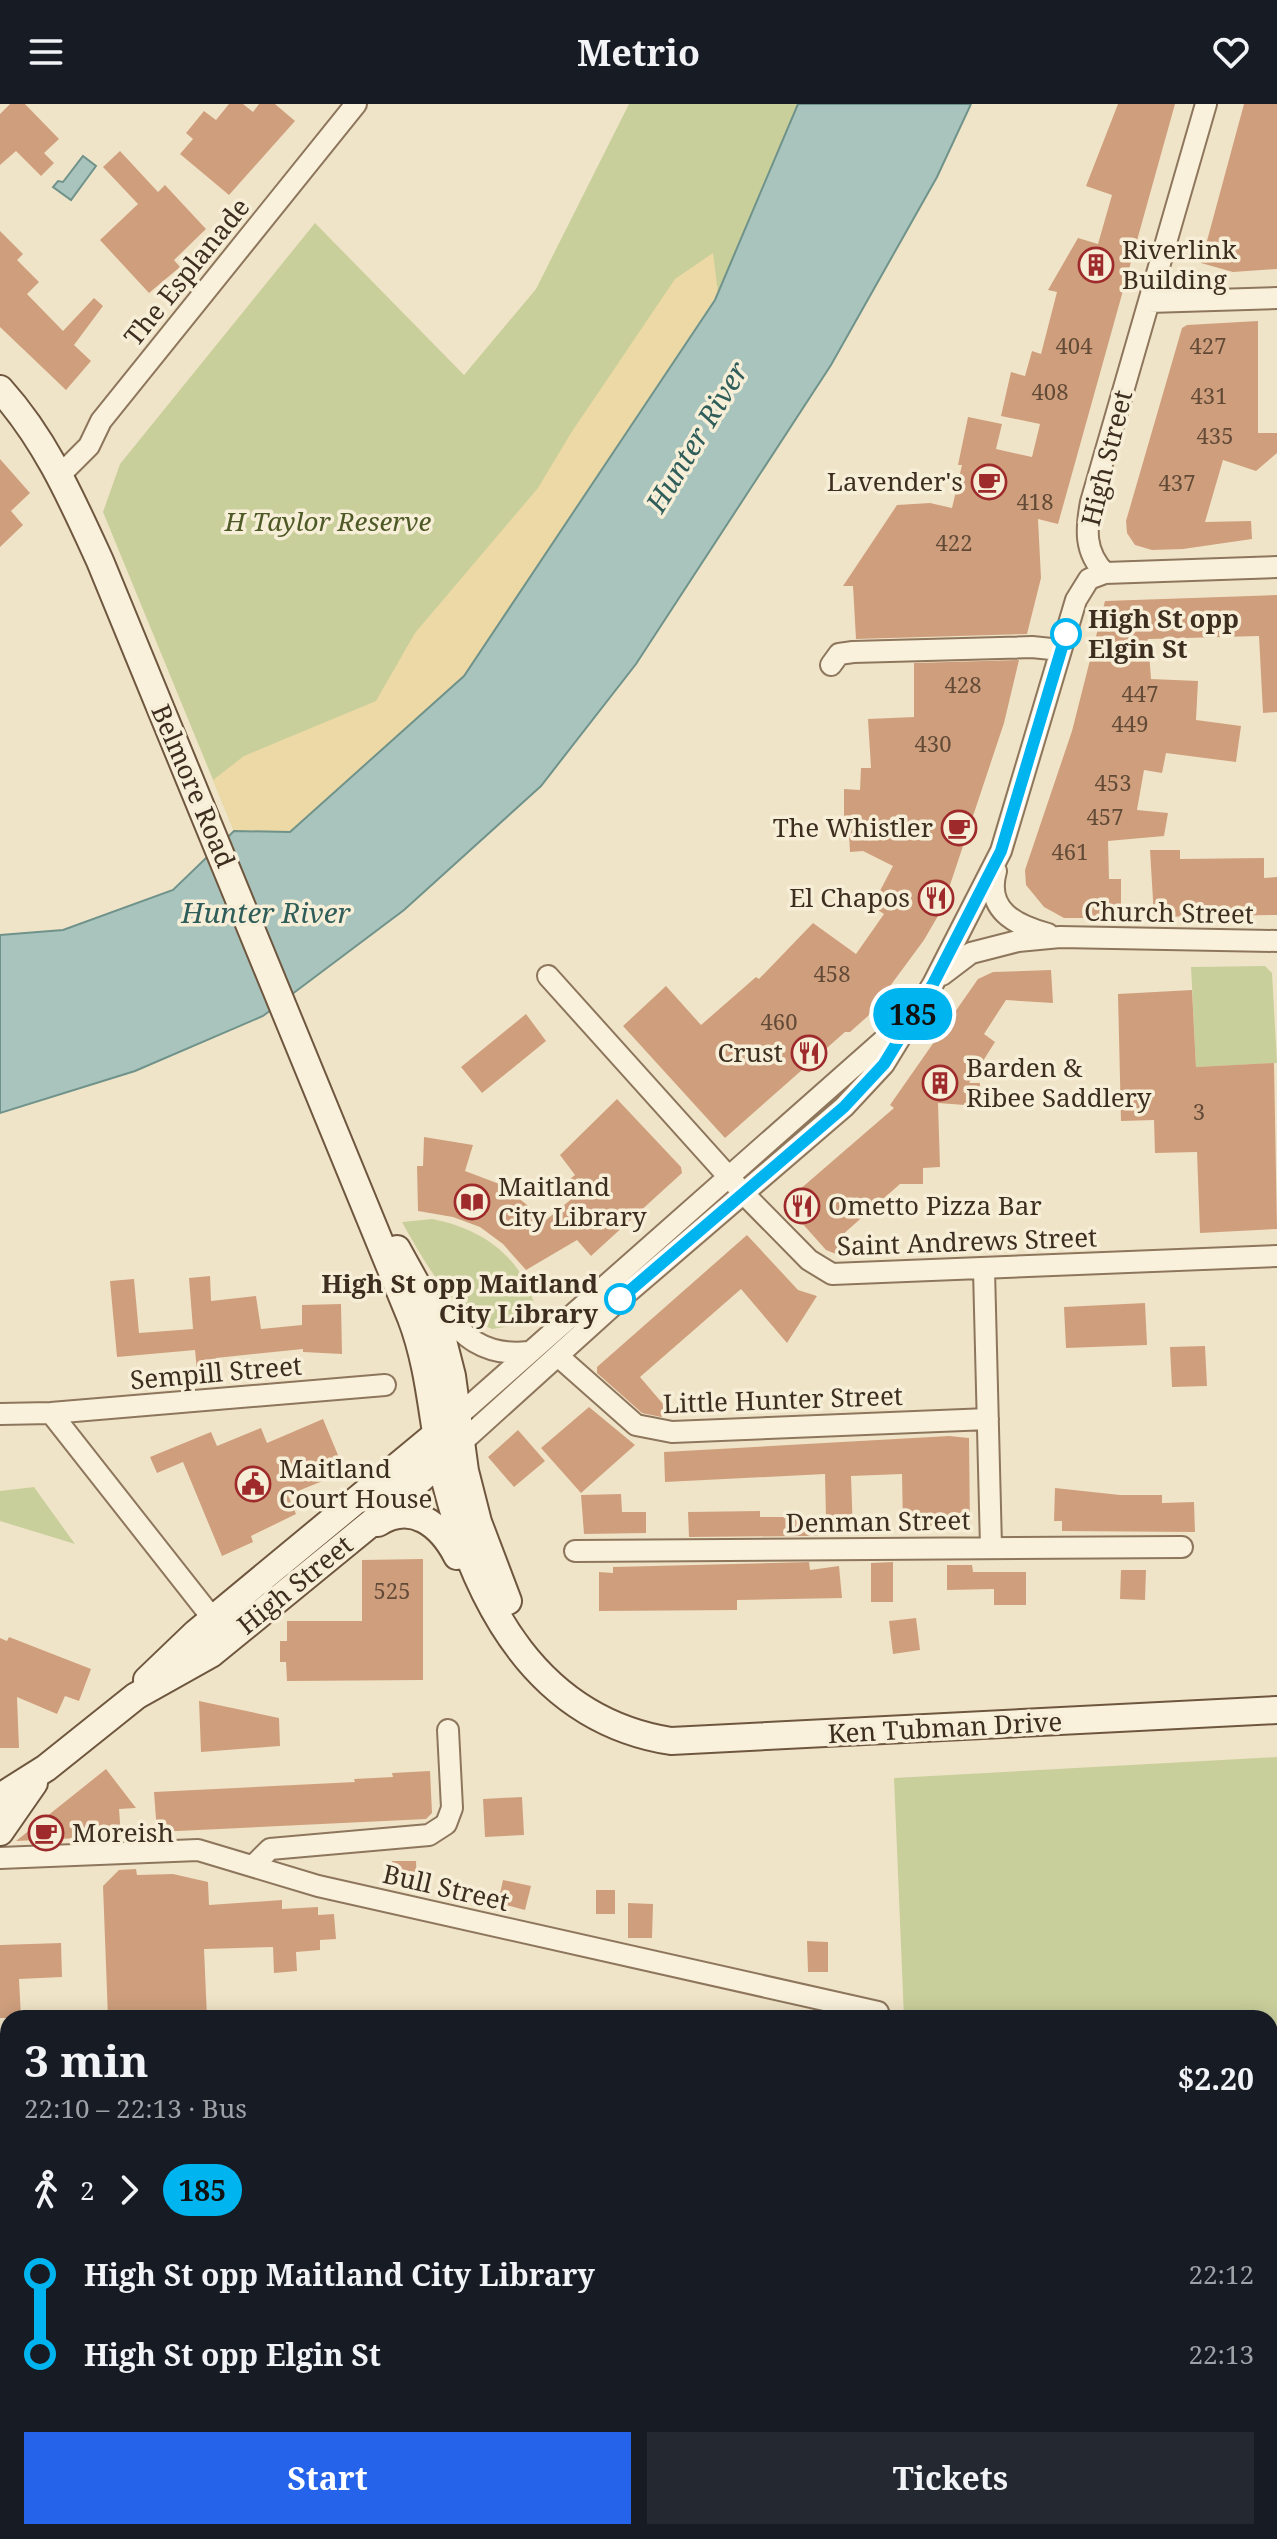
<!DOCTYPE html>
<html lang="en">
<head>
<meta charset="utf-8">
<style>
	:root { --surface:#171b24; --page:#242831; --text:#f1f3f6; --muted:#9ea1a6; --accent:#2563eb }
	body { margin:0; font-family:"Noto Serif",serif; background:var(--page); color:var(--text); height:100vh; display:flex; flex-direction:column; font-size:30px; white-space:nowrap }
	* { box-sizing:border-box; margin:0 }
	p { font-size:26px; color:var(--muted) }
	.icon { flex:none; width:44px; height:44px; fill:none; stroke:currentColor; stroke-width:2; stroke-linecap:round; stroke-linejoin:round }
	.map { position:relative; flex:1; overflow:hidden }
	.drawer { position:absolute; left:0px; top:1906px; width:1278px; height:530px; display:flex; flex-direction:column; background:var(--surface); border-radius:24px 24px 0 0; box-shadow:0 4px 20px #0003 }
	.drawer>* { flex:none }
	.badge { padding:0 16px; border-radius:26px; font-size:28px; line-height:52px }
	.map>.badge { position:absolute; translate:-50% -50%; box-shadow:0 0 0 4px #fff }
	.legs { display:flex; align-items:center; gap:12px; height:88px; padding:0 24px; font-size:26px }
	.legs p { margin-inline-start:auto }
	.summary { display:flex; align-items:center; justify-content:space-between; height:136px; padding:0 24px }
	h1 { font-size:44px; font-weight:700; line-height:60px }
	.action { display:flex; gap:16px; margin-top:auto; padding:16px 24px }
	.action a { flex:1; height:92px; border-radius:0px; background:var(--accent); color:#fff; font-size:32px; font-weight:700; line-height:92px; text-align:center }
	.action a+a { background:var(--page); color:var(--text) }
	ul { padding:0 24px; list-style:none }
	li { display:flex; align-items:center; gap:28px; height:80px; font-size:30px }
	li i { display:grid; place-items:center; width:12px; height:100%; margin:0 10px; background:currentColor }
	li i::after { content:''; width:20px; height:20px; margin:-10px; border:6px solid; border-radius:50%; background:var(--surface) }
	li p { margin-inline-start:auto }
	li:first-child i { background:linear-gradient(#0000 50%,currentColor 0) }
	li:last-child i { background:linear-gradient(currentColor 50%,#0000 0) }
	header { display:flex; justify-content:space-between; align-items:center; height:104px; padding:0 24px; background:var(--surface); font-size:36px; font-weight:700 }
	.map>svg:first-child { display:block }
	.green { fill:#c9cf9b }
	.sand { fill:#ecd9a5 }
	.water { fill:#a9c4bc; stroke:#6f938a; stroke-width:2 }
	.building { fill:#cf9f7d }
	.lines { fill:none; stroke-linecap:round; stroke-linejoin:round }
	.street-casing { stroke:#8d765c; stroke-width:24 }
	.secondary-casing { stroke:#6f573f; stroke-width:30 }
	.street { stroke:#faf1dc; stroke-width:20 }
	.secondary { stroke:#faf1dc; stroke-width:26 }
	.line-1-casing { stroke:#fff; stroke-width:18 }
	.line-1 { stroke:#00b5ef; stroke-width:12 }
	.stop-1-dot { fill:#fff; stroke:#00b5ef; stroke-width:4 }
	.labels { text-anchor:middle; stroke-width:7; stroke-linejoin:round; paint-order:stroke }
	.number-label { font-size:22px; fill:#624a37 }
	.poi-label { font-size:26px; fill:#3d2e20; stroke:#f7eed8; text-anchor:start }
	.street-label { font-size:26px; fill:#3d2e20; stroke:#f7eed8 }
	.park-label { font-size:26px; font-style:italic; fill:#4d5a26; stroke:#f7eed8 }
	.stop-label { font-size:26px; font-weight:bold; fill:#3d2e20; stroke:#f7eed8; text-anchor:start }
	.water-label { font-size:28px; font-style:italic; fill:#2f5d5a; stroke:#f7eed8 }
</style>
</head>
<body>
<header><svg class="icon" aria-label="menu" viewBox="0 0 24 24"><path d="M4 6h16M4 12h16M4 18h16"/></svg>Metrio<svg class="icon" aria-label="heart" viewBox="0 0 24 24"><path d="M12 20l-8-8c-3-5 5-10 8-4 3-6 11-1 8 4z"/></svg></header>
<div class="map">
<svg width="1277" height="2435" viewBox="0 0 1277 2435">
	<rect width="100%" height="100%" fill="#f0e4c8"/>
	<path class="green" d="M629,0H798L718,189L464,571L234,727L103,408L120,360L315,119L464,271L536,185Z
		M1265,862L1272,869L1277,959L1196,963L1191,863Z
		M432,1115C480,1124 520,1151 534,1199L511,1222L492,1225C452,1208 422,1154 402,1118Z
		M34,1383L75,1440L0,1417V1387Z
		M1277,1653V2435H0V2286H8V2428H1270V1914H904L894,1674Z"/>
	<path class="sand" d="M713,149L718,189L464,572L290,728L234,727L213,676L244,652L376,597L415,529L538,384L571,329L675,175Z"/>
	<path class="water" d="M798,0H971L937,73L831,261L636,560L541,682L404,806L263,912L135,967L0,1009V831L63,826L173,786L234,727L290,728L464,572L715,196Z
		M83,52L96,62L71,96L53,83L58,77L63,78Z"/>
	<path class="building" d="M10,0H25L59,35L44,49L54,59L41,72L16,47L0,61V10Z
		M229,0H243L253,8L259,0H275L295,17L229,91L180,50L193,35L186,29L204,7L216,16Z
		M1118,0H1175L1058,420L1038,415L1041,474L1027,530L856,535L853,482H843L897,401L930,399L952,404L962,361H958L968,313L1002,320L996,345L1032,353L1040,320L1001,312L1011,268L1025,272L1032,247L1041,250L1057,188L1048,186L1078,134L1098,140L1112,91L1086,82Z
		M1244,0H1277V165L1233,168L1201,159Z
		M120,47L158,88L165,81L206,125L174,156L180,163L149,189L100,136L138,100L103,63Z
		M0,127L23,150L17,156L39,178L27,190L63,227L94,194L103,202L74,241L91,257L66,286L0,223Z
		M1258,217V329H1277V349L1256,367L1223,356L1205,418L1251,417L1252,435L1183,445L1152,446L1135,441L1127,429L1126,417L1182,224L1187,221Z
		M0,355L30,389L11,407L23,421L0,443Z
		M1277,491V608L1263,609L1259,532L1148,535L1151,575L1198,577L1196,616L1241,622L1236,658L1166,649L1162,669L1144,666L1137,706L1168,709L1164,732L1108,737L1109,775H1121V814H1064L1044,803L1026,781L1025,766L1072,627L1105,497Z
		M1019,556L1004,619L942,805L924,836L868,912L850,928H845L725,1034L623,922L666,882L701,921L756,873L759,875L813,819L856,850L884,810L872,802L893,762L863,747L850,748L848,713H844V685L860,686L861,664H871L868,615L914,613V559Z
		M1150,746H1180V755L1264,754V774L1277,773V811L1154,813Z
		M1051,866L1053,899L1006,896L984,930L995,938L969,979H980L978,1002L938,999L940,1063L923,1064V1080H900L841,1132L849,1140L836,1150L826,1146L784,1099L894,1004L890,1001L978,875L993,868Z
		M1192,886L1196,963L1274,959L1277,1125L1200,1129L1197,1048L1155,1049L1154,1016L1121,1017L1118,890Z
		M526,910L546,937L482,989L461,963Z
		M617,995L681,1063L682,1069L591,1152L577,1136L526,1166L503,1140L480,1123L453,1113L418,1107L417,1062H423L424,1033L473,1041L465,1067L502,1081L546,1116L574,1093L564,1080L575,1071L560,1051Z
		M747,1131L798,1186L817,1192L787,1239L741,1185L640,1273L669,1307L661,1313L642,1309L597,1269V1263Z
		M210,1172L211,1197L256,1192L261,1225L302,1221V1201L341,1200L342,1250L303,1248V1245L216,1254L218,1276L198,1277L195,1246L117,1253L110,1177L134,1175L139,1229L193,1225L189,1174Z
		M1145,1199L1147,1241L1066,1244L1064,1203Z
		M1205,1242L1207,1282L1172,1283L1170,1243Z
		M589,1303L635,1341L581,1389L541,1344Z
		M323,1315L345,1368L288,1391L296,1410L251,1432L253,1438L222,1452L183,1358L157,1369L150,1353L211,1328L217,1342L261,1324L267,1339Z
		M518,1326L545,1357L514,1383L488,1353Z
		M949,1332L969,1334L970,1424H903L902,1370L851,1372L853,1428L808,1432L689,1433L688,1408L760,1407V1413H826L825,1370L665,1378L664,1348Z
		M1055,1384L1120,1391H1162V1399L1194,1398L1195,1428L1062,1427V1417H1054Z
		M621,1390L622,1408H646V1429L584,1430L581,1391Z
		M423,1455V1576L287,1577L286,1558H280V1537H287V1517H362V1456Z
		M809,1458L810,1466L839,1462L842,1494L737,1496V1506L599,1507V1468L613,1469V1463Z
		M893,1458V1498H871V1459Z
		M947,1461H972L973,1468H1026V1501H994V1485L947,1486Z
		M1121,1466H1146L1145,1496L1120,1495Z
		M916,1514L920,1546L893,1550L889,1517Z
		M9,1533L91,1565L79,1597L65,1592L57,1610L17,1593L19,1644H0V1534L7,1537Z
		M199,1597L279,1614L280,1642L201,1648Z
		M106,1665L136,1704L119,1705L121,1732L16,1737Z
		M430,1667L432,1709L426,1715L157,1728L154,1688L355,1678L354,1675L393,1673L392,1669Z
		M522,1693L524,1731L485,1733L483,1695Z
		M392,1757H416L417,1780H393Z
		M136,1765L137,1771L173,1770L208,1778L209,1801L282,1796V1805L318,1803V1811L334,1810L336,1835L320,1836V1846L296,1848L297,1867L274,1869L273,1843L204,1845L207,1914H108L103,1782L119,1766Z
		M503,1776L531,1782L525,1806L498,1799Z
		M596,1786H615V1810H596Z
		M628,1799L653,1800L652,1834H628Z
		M807,1837L828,1838V1868H808Z
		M61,1839L62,1873L19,1875L21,1914H0V1841Z"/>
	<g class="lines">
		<g class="street-casing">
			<path id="street" d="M1149,198L1277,194
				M61,370L89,342L101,317L356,0
				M1105,469C1084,448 1086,425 1091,398L1206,0
				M831,561L839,550L853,548L1032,543L1061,546
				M996,767C985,806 1015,821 1048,830
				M942,871L971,849L1018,837L1060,833L1277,837
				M548,872L745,1091L809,1156L832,1170L1277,1152
				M984,1166L991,1443
				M435,1200C462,1232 484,1253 528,1248
				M558,1252L636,1321L672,1328L988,1315
				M51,1309L221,1525
				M0,1310L51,1309L385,1281
				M458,1312L895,926
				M461,1339L618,1197L844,1003L884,960L933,880L1001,747L1076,496L1089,475L1105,469L1277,463
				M575,1447L1182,1443
				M0,1754L198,1746L318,1782L878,1908
				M253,1762L270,1745L429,1731L446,1720L452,1704L448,1626"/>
		</g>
		<g class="secondary-casing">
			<path id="secondary" d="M0,285C46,336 72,396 100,457L411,1214C432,1269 432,1325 446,1380C477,1502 538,1616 671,1637L1277,1606
				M397,1145L439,1221L452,1272L465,1367L478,1418L508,1497
				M378,1419C412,1397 441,1421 457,1452
				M147,1576L196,1529L446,1322
				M0,1693L46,1664L136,1592L211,1550L375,1416L453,1346
				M0,1728L34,1679"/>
		</g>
		<use href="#street" class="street"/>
		<use href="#secondary" class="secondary"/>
	</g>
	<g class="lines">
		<g class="line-1-casing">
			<path id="line-1" d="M620,1195L844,1003L884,960L933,880L1001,747L1066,530"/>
		</g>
		<use href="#line-1" class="line-1"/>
	</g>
	<defs>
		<g id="building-ring" transform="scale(1.8)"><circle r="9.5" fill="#f7eed8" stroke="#9e2a2b" stroke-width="1.5"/><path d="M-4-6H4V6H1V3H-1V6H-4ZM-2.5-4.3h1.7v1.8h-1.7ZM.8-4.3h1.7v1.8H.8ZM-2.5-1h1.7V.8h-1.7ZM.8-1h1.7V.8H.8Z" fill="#9e2a2b"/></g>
		<g id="cafe-ring" transform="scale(1.8)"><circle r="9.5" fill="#f7eed8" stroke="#9e2a2b" stroke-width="1.5"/><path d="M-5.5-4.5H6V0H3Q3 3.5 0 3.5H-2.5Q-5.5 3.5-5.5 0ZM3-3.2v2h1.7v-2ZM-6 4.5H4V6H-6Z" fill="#9e2a2b"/></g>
		<g id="restaurant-ring" transform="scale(1.8)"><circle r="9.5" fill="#f7eed8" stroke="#9e2a2b" stroke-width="1.5"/><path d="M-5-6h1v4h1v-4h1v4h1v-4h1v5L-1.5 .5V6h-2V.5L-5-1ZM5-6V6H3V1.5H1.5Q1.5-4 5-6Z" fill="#9e2a2b"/></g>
		<g id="library-ring" transform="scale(1.8)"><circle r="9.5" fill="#f7eed8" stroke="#9e2a2b" stroke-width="1.5"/><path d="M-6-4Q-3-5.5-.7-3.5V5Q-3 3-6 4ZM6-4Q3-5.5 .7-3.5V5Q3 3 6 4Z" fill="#9e2a2b"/></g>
		<g id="civic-ring" transform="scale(1.8)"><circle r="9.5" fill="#f7eed8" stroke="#9e2a2b" stroke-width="1.5"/><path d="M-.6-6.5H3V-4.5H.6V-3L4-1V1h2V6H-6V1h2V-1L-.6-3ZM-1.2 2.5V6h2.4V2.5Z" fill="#9e2a2b"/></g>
	</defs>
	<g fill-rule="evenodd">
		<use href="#building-ring" x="1096" y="161"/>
		<use href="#cafe-ring" x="989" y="378"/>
		<use href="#cafe-ring" x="959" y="724"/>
		<use href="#restaurant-ring" x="936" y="794"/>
		<use href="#restaurant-ring" x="809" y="949"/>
		<use href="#building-ring" x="940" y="979"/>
		<use href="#library-ring" x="472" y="1098"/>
		<use href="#restaurant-ring" x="802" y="1102"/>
		<use href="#civic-ring" x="253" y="1380"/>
		<use href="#cafe-ring" x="46" y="1729"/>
	</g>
	<g class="stop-1-dot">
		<circle cx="1066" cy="530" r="14"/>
		<circle cx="620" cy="1195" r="14"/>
	</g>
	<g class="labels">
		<g class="number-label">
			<text x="1074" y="250">404</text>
			<text x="1208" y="250">427</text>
			<text x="1050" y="296">408</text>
			<text x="1209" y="300">431</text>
			<text x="1215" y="340">435</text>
			<text x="1177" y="387">437</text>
			<text x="1035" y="406">418</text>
			<text x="954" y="447">422</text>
			<text x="963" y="589">428</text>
			<text x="1140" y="598">447</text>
			<text x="1130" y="628">449</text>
			<text x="933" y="648">430</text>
			<text x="1113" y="687">453</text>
			<text x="1105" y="721">457</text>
			<text x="1070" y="756">461</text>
			<text x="832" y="878">458</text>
			<text x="779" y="926">460</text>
			<text x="1199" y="1016">3</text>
			<text x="392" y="1495">525</text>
		</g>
		<g class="poi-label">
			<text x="1122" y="155">Riverlink<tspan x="1122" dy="30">Building</tspan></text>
			<text x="963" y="387" text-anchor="end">Lavender's</text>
			<text x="933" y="733" text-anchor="end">The Whistler</text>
			<text x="910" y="803" text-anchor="end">El Chapos</text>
			<text x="783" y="958" text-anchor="end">Crust</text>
			<text x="966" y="973">Barden &amp;<tspan x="966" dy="30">Ribee Saddlery</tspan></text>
			<text x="498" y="1092">Maitland<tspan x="498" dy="30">City Library</tspan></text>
			<text x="828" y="1111">Ometto Pizza Bar</text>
			<text x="279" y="1374">Maitland<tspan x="279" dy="30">Court House</tspan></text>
			<text x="72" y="1738">Moreish</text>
		</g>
		<g class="street-label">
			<text transform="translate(187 168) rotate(-51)" y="9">The Esplanade</text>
			<text transform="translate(1107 354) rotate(-76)" y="9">High Street</text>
			<text transform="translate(193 682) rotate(67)" y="9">Belmore Road</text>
			<text transform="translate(1169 809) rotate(1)" y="9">Church Street</text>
			<text transform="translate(967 1138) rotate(-2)" y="9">Saint Andrews Street</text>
			<text transform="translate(216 1269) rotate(-5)" y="9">Sempill Street</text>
			<text transform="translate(783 1296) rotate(-2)" y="9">Little Hunter Street</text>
			<text transform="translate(878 1418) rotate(-1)" y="9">Denman Street</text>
			<text transform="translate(295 1481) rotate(-39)" y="9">High Street</text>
			<text transform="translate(945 1624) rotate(-3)" y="9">Ken Tubman Drive</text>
			<text transform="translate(446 1784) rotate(13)" y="9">Bull Street</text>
		</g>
		<g class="park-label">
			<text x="328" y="427">H Taylor Reserve</text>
		</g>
		<g class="stop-label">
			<text x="1088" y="524">High St opp<tspan x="1088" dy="30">Elgin St</tspan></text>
			<text x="598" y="1189" text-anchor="end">High St opp Maitland<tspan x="598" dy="30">City Library</tspan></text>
		</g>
		<g class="water-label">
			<text transform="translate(697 333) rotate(-59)" y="10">Hunter River</text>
			<text x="266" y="819">Hunter River</text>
		</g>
	</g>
</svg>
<b class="badge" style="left:913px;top:910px;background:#00b5ef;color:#111">185</b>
<section class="drawer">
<div class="summary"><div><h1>3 min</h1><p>22:10 – 22:13 · Bus</p></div><b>$2.20</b></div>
<div class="legs"><svg class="icon" aria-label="walk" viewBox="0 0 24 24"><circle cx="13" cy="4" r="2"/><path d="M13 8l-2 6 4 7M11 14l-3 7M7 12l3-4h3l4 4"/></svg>2<svg class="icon" aria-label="forward" viewBox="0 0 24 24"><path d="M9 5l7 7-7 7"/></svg><b class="badge" style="background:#00b5ef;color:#111">185</b></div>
<ul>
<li><i style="color:#00b5ef"></i><b>High St opp Maitland City Library</b><p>22:12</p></li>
<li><i style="color:#00b5ef"></i><b>High St opp Elgin St</b><p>22:13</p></li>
</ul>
<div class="action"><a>Start</a><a>Tickets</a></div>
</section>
</div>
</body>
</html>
